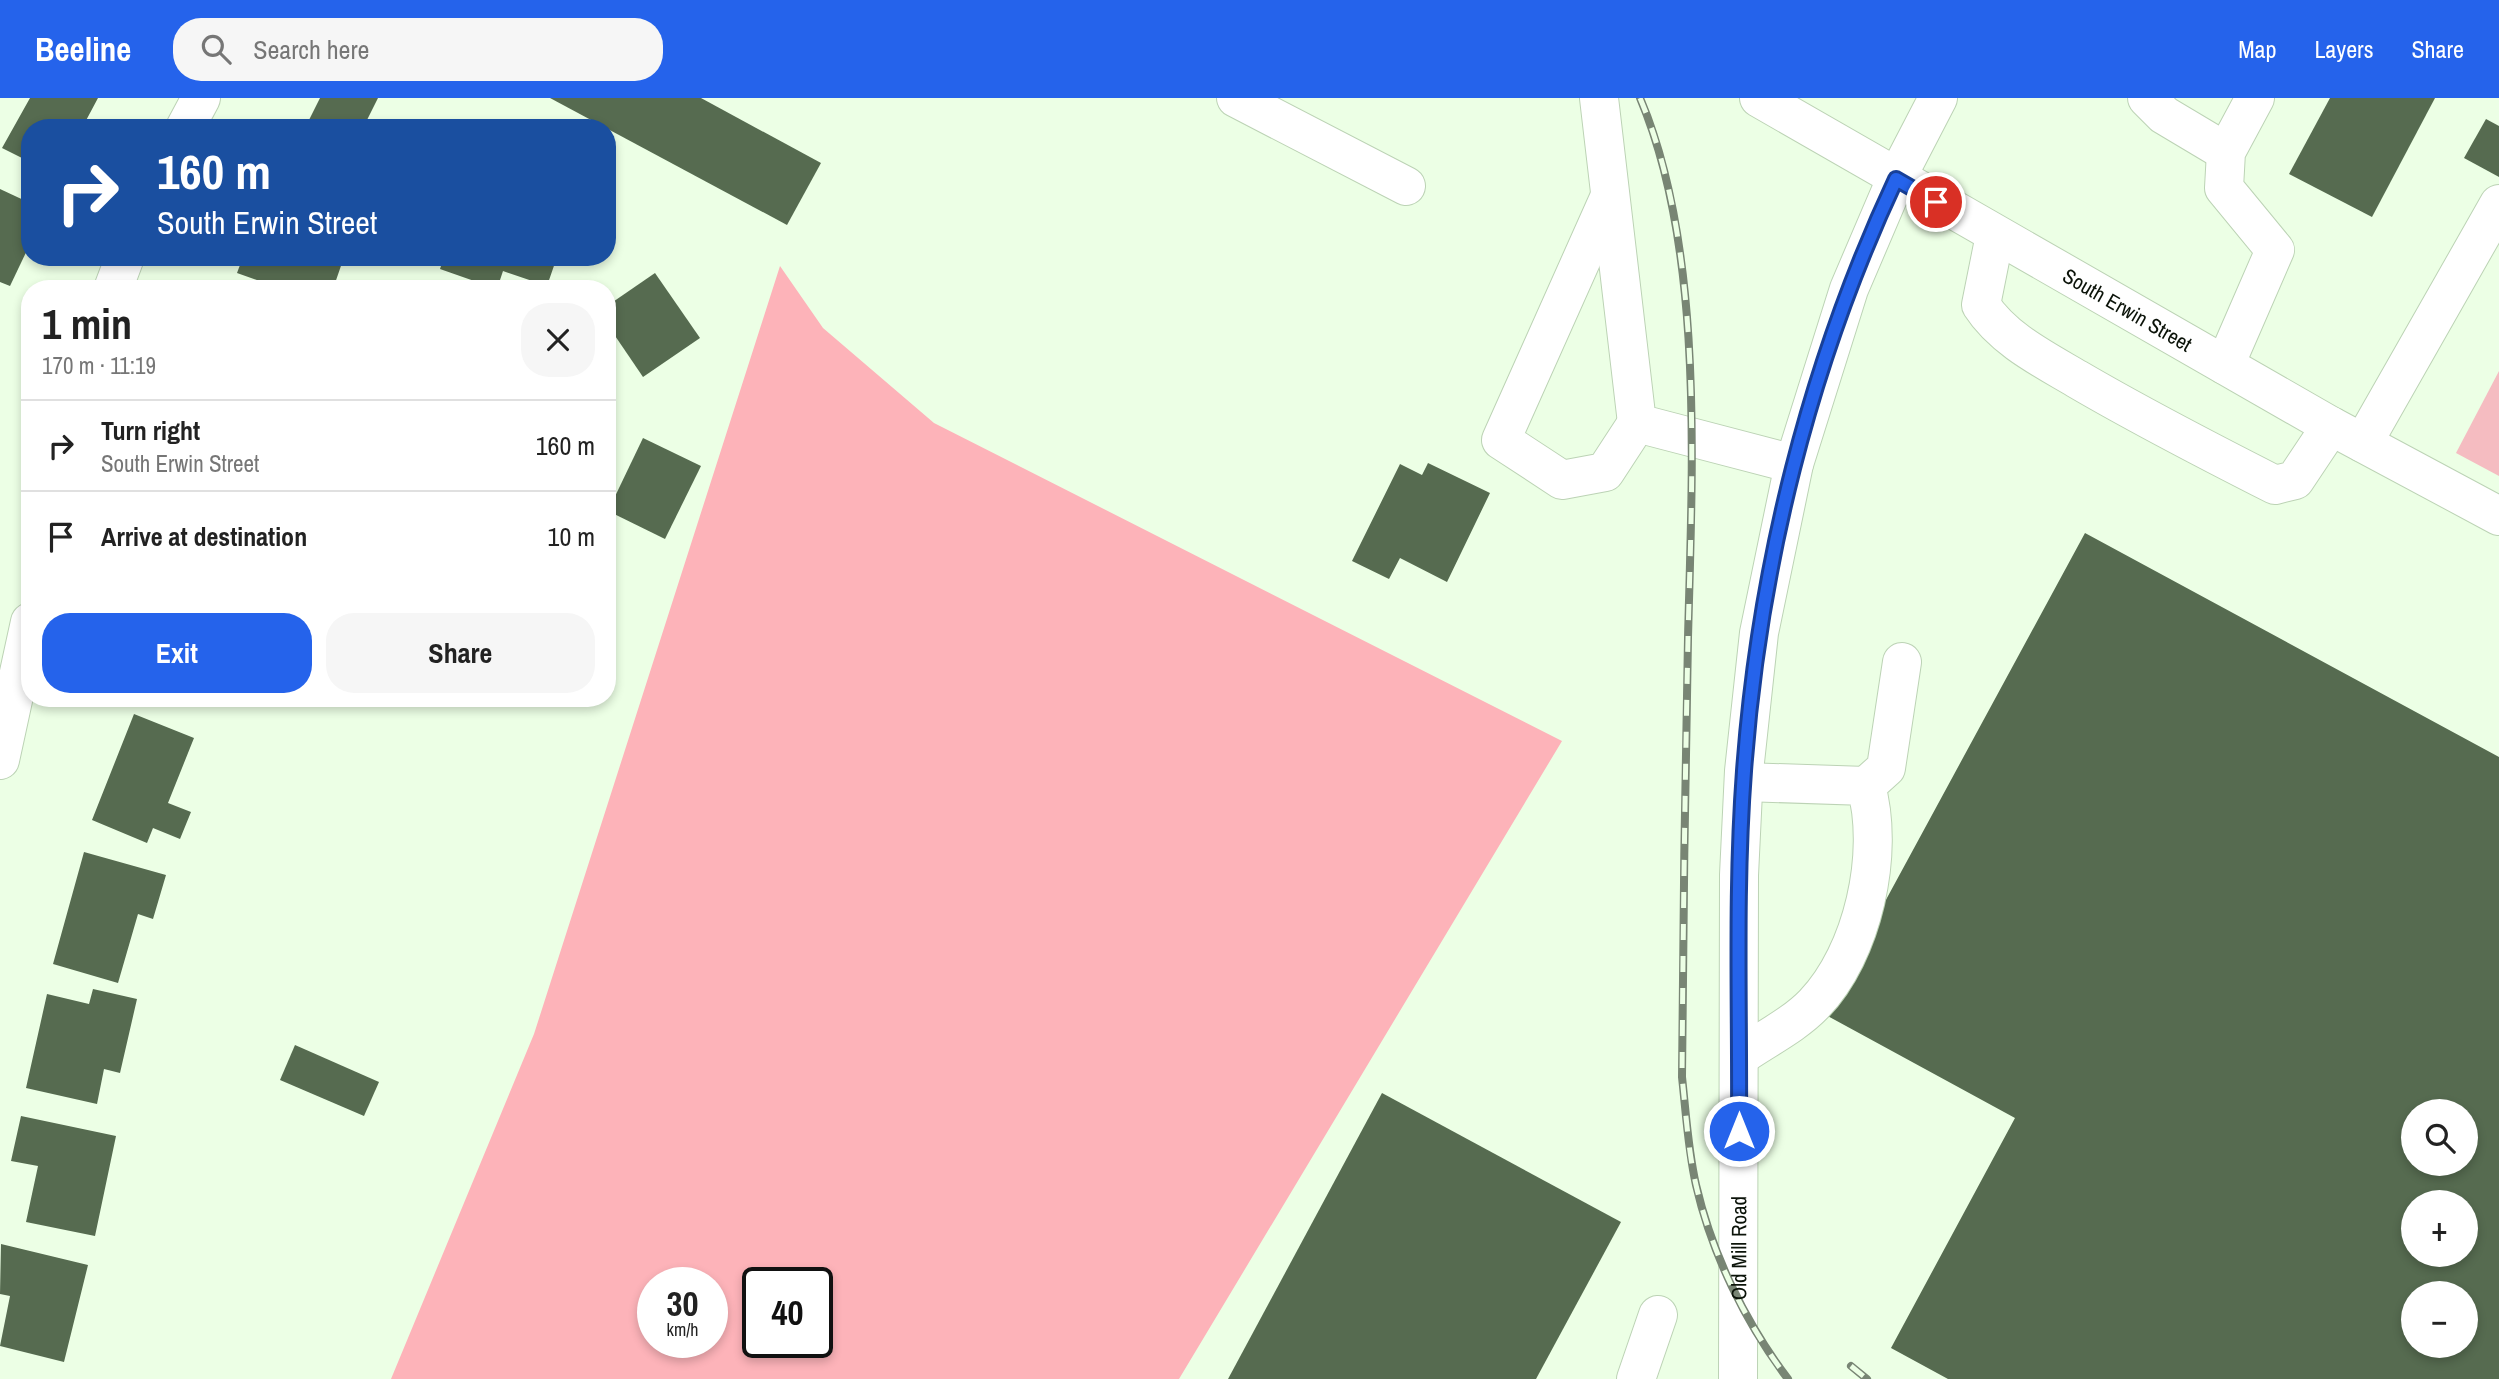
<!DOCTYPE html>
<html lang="en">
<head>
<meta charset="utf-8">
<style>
  body { margin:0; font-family:"Archivo Narrow",sans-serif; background:#f6f6f6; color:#222; height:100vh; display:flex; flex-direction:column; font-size:26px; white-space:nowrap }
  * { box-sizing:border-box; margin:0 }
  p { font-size:23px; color:#767676 }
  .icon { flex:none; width:38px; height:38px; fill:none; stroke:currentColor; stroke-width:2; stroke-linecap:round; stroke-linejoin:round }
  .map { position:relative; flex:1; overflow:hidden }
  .panel { position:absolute; left:21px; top:182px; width:595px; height:427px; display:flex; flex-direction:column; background:#fff; border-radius:28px; box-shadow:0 4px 10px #0003 }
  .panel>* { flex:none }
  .guide { position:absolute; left:21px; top:21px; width:595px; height:147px; border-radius:28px; box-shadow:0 4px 10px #0003; background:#1a4fa0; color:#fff; overflow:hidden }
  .controls { position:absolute; left:2401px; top:1001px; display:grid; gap:14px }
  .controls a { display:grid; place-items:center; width:77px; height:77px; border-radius:50%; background:#fff; box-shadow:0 4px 10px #0003; font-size:35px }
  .speed { position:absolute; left:637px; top:1169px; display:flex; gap:14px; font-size:35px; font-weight:700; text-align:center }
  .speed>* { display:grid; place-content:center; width:91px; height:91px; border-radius:50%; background:#fff; box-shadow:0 4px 10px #0003; line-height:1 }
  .speed small { font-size:18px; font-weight:400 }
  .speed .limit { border:4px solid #111; border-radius:10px; background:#fff; color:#111 }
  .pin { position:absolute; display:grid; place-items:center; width:60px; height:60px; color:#fff; margin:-30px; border:4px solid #fff; border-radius:50%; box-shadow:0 2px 7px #0007 }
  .me { position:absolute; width:77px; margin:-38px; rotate:0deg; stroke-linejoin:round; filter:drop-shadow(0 0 5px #0008) }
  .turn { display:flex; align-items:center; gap:24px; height:147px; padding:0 21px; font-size:32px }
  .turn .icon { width:91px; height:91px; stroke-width:2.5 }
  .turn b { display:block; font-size:49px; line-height:60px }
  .round { display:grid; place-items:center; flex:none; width:74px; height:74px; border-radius:28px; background:#f6f6f6 }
  .overview { display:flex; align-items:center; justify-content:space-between; height:119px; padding:0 21px }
  h1 { font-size:42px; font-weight:700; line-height:52px }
  .primary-button { display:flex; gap:14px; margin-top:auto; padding:14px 21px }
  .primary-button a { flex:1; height:80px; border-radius:28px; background:#2563eb; color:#fff; font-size:28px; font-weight:700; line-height:80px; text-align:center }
  .primary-button a+a { background:#f6f6f6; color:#222 }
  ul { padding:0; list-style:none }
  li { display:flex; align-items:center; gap:21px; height:91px; padding:0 21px; border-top:2px solid #e0e0e0 }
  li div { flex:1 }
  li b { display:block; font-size:26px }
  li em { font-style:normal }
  header { display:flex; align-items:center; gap:42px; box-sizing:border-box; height:98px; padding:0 35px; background:#2563eb; color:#fff }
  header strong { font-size:33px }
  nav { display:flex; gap:38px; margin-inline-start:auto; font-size:24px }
  .search { width:490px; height:63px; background:#f6f6f6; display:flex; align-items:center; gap:18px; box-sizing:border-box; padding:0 24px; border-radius:28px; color:#767676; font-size:26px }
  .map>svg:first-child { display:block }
  .green { fill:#f5bcc1 }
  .forest { fill:#fdb3b9; fill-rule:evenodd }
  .building { fill:#566b50; fill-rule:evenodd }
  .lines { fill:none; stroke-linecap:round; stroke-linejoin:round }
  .minor-casing { stroke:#bcd3b5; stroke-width:40 }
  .minor { stroke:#fff; stroke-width:38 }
  .rail-casing { stroke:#788574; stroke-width:8 }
  .rail { stroke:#ecffe5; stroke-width:5; stroke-dasharray:16; stroke-linecap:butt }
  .route-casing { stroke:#184099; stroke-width:18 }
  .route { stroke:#2563eb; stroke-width:12 }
  .labels { text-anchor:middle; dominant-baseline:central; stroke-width:6; stroke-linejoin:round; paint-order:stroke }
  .street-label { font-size:21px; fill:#0b1309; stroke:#ecffe5 }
</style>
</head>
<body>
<header>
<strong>Beeline</strong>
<div class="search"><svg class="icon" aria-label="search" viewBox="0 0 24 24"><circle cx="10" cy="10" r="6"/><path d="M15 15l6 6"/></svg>Search here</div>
<nav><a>Map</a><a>Layers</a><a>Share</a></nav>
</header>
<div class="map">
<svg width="2499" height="1281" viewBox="0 0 2499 1281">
  <rect width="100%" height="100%" fill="#ecffe5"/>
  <path class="green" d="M 2499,273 L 2499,378 L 2456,355 Z"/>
  <path class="forest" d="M 780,168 L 823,230 L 934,325 L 1562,643 L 1179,1281 L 391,1281 L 534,936 ZM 653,1185 L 712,1185 L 712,1244 L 653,1244 ZM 758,1185 L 817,1185 L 817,1244 L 758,1244 Z"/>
  <g class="building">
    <path d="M 30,0 L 98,0 L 82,30 L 30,30 L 30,64 L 2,50 Z"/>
    <path d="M 320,0 L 378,0 L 363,30 L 305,30 Z"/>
    <path d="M 550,0 L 701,0 L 821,65 L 787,127 Z"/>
    <path d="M 2330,0 L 2435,0 L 2372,119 L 2289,76 Z"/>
    <path d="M 2486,21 L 2499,28 L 2499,79 L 2464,60 Z"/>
    <path d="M 0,91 L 30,105 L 30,146 L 10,188 L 0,184 Z"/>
    <path d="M 243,159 L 344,159 L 333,191 L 282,191 L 237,175 Z"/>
    <path d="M 444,159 L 557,159 L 547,188 L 503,173 L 497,191 L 440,171 Z"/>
    <path d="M 655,175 L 700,240 L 643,279 L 607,226 L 607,208 Z"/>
    <path d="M 643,340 L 701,368 L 665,441 L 608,413 Z"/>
    <path d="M 1428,365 L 1490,395 L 1447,484 L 1400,460 L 1389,481 L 1352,463 L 1400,366 L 1422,377 Z"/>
    <path d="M 2085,435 L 2499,659 L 2499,1281 L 1948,1281 L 1891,1250 L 2015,1020 L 1824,916 ZM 2413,1013 L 2466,1013 L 2466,1066 L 2413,1066 ZM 2413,1104 L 2466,1104 L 2466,1157 L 2413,1157 ZM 2413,1195 L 2466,1195 L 2466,1248 L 2413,1248 Z"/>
    <path d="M 191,600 L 220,600 L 217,609 Z"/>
    <path d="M 134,616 L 194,640 L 168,705 L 191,714 L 180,741 L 153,730 L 147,745 L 92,722 Z"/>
    <path d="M 84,754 L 166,777 L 153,821 L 138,816 L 118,885 L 53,866 Z"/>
    <path d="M 93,891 L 137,901 L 120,975 L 104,971 L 97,1006 L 26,990 L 47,896 L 89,906 Z"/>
    <path d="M 295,947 L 379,984 L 364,1018 L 280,982 Z"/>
    <path d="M 1382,995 L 1621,1124 L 1536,1281 L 1228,1281 Z"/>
    <path d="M 21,1018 L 116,1038 L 95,1138 L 26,1124 L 38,1068 L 11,1063 Z"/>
    <path d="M 1,1146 L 88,1167 L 64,1264 L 0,1248 L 10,1198 L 0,1196 Z"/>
  </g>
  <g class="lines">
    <g class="minor-casing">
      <g id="minor">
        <path d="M 1236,0 L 1406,88"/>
        <path d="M 1599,0 L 1637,325 L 1794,366"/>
        <path id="s1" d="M 1759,0 L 2331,328 L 2499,418"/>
        <path d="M 2147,0 L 2164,17 L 2226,54"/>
        <path d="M 185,30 L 201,0"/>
        <path d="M 1610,98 L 1501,342 L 1562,382 L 1605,374 L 1637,325"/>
        <path d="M 1995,137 L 1981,207 C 2003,241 2043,261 2077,281 C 2142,319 2208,353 2275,387 L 2295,382 L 2331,328"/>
        <path d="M 113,191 L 125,159"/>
        <path d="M 2225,267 L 2275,152 L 2224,90 L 2226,54 L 2255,0"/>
        <path d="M 2363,345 L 2499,106"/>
        <path d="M 0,662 L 30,524"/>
        <path d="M 1866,688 L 1886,670 L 1902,564"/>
        <path d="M 1739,959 C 1763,942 1794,927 1814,906 C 1863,855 1885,755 1866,688 L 1744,684"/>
        <path d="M 1636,1281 L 1658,1217"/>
        <path id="s2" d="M 1738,1281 L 1739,777 L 1744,673 L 1759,535 L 1794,366 L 1849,191 L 1896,81 L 1938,0"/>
      </g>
    </g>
    <use href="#minor" class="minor"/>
    <g class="rail-casing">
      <g id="rail">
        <path d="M 1640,0 C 1705,153 1692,375 1688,540 C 1685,686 1683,833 1682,979 C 1686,1015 1688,1052 1696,1087 C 1712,1156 1745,1224 1788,1281"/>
        <path d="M 1851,1268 L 1867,1281"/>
      </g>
    </g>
    <use href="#rail" class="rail"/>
  </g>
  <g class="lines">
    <g class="route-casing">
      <path id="route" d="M 1739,1033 C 1740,913 1735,793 1744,673 C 1759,469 1809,267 1896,81 L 1936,104"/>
    </g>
    <use href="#route" class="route"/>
  </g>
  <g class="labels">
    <g class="street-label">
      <text stroke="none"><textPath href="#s1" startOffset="425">South Erwin Street</textPath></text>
      <text stroke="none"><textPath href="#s2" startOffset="131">Old Mill Road</textPath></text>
    </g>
  </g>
</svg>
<div class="controls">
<a><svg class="icon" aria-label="search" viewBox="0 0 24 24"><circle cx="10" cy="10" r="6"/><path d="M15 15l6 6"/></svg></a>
<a>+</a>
<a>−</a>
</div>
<div class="speed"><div>30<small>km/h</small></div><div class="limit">40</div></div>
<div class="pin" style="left:1936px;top:104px;background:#d93025"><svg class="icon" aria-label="arrive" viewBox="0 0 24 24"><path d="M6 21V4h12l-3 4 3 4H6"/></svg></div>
<svg class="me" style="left:1739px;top:1033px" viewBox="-20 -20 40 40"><circle r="17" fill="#2563eb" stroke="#fff" stroke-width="3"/><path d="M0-11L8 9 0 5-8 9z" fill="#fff"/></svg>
<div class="guide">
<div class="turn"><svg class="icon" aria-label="right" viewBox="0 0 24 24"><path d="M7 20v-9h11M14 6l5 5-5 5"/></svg><div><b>160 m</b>South Erwin Street</div></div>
</div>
<section class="panel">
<div class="overview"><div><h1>1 min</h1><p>170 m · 11:19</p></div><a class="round"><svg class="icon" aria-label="close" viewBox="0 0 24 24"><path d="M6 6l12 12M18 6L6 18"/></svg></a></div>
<ul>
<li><svg class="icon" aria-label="right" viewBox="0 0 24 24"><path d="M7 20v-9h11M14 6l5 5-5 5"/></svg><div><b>Turn right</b><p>South Erwin Street</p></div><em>160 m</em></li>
<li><svg class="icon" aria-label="arrive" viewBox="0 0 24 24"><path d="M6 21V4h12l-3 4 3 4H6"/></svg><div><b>Arrive at destination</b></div><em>10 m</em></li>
</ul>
<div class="primary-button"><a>Exit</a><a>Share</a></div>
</section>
</div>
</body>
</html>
